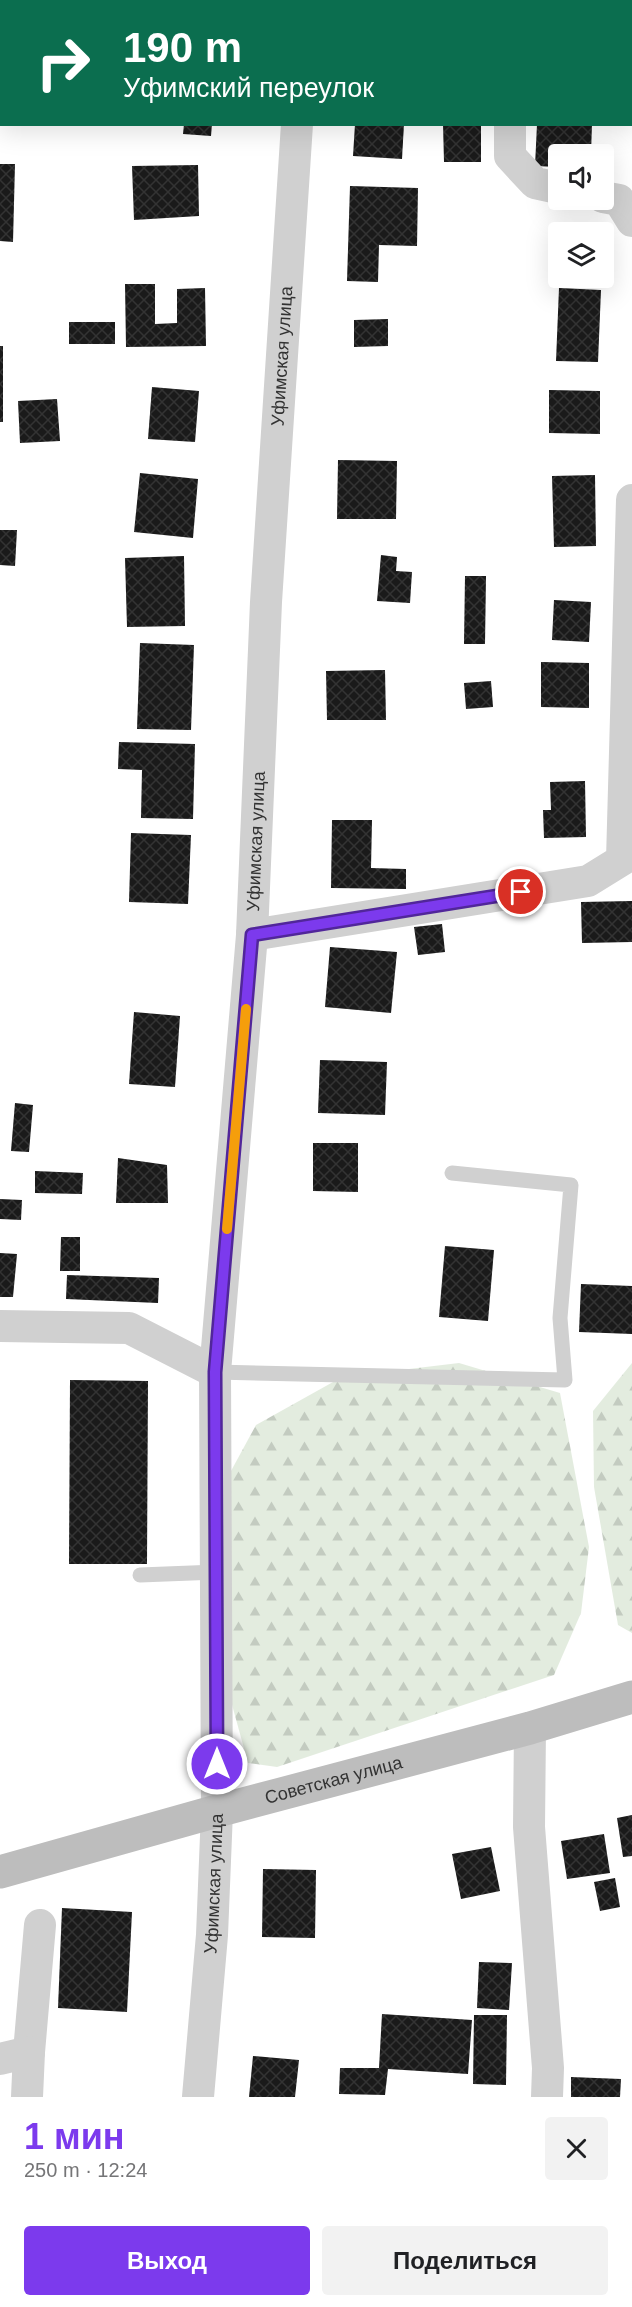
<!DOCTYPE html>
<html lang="ru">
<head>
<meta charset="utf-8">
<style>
  body { margin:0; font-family:Arial,sans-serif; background:#f2f2f2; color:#202124; height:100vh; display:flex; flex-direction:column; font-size:22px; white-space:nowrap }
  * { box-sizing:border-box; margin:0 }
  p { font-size:20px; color:#757577 }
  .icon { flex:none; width:33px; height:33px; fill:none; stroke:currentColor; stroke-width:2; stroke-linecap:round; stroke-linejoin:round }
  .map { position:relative; height:2097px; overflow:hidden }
  .panel { display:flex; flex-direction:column; background:#fff; flex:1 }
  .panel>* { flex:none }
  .guide { position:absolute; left:0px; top:0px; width:633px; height:126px; box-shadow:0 6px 24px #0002; background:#0b6e4f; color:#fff; overflow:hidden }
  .tools { position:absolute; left:548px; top:144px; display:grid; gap:12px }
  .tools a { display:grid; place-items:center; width:66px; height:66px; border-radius:6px; background:#fff; box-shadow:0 6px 24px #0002; font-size:30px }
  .pin { position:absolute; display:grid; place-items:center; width:51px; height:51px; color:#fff; margin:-26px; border:3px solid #fff; border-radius:50%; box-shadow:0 2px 6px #0007 }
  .me { position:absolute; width:66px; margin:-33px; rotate:0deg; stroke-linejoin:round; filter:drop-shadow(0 0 4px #0008) }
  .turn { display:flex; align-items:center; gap:21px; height:126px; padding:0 24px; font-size:27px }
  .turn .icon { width:78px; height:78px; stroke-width:2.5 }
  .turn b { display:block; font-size:42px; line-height:51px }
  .round { display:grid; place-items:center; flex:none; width:63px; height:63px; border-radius:6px; background:#f2f2f2 }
  .headline { display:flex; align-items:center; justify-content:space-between; height:102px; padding:0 24px }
  h1 { font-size:36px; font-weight:700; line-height:45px; color:#7c3aed }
  .action { display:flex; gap:12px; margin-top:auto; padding:12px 24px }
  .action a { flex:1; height:69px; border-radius:6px; background:#7c3aed; color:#fff; font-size:24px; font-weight:700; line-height:69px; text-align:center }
  .action a+a { background:#f2f2f2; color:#202124 }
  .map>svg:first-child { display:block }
  .forest { fill:url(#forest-firs) }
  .building { fill:url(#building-cross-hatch) }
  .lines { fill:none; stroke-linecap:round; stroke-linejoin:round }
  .lane { stroke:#d0d0d0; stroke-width:15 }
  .street { stroke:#d0d0d0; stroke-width:32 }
  .secondary { stroke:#bdbdbd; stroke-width:33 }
  .route-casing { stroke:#51269a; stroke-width:15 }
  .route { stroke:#7c3aed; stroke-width:10 }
  .slow { stroke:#f59e0b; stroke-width:10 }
  .labels { text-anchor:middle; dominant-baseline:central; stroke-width:6; stroke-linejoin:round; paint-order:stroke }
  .street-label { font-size:18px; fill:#333; stroke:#fff }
</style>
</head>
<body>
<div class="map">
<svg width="632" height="2097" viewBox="0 0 632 2097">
  <defs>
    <pattern id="forest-firs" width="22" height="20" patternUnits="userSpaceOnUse" patternTransform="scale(1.5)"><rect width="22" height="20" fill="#e3ecdf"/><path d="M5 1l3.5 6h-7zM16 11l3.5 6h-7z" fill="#c3cbc0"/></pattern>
    <pattern id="building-cross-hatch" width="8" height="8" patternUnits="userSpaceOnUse" patternTransform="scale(1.5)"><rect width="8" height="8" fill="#1a1a1a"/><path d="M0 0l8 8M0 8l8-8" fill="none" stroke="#333"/></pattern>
  </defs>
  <rect width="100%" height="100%" fill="#fff"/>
  <g class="forest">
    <path d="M 459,1363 L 560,1393 L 589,1547 L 581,1613 L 554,1675 L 277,1767 L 248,1763 L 231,1701 L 225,1482 L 256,1425 L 342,1377 Z"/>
    <path d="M 632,1363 L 632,1633 L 618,1625 L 594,1487 L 593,1411 Z"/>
  </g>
  <g class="building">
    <path d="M 184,124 L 212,124 L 211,136 L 183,134 Z"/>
    <path d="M 355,124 L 404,124 L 402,159 L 353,156 Z"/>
    <path d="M 443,124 L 481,124 L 481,162 L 444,162 Z"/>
    <path d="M 537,124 L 592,124 L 591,154 L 558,154 L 558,167 L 535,166 Z"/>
    <path d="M 0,164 L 15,164 L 13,242 L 0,241 Z"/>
    <path d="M 198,165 L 199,216 L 134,220 L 132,166 Z"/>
    <path d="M 350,186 L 418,188 L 417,246 L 379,245 L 378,282 L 347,281 Z"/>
    <path d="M 125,284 L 155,284 L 155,324 L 177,323 L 177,289 L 205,288 L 206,346 L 126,347 Z"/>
    <path d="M 559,288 L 601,290 L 598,362 L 556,361 Z"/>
    <path d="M 388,319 L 388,346 L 354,347 L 354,320 Z"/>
    <rect x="69" y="322" width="46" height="22"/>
    <rect x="0" y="346" width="3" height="76"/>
    <path d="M 152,387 L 199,391 L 195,442 L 148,439 Z"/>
    <path d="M 549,390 L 600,391 L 600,434 L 549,433 Z"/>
    <path d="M 57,399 L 60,441 L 20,443 L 18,401 Z"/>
    <path d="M 338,460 L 397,461 L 396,519 L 337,519 Z"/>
    <path d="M 140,473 L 198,479 L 193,538 L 134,532 Z"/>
    <path d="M 595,475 L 596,546 L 554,547 L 552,476 Z"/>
    <path d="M 0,530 L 17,530 L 15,566 L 0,565 Z"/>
    <path d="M 381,555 L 397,557 L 396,571 L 412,572 L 410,603 L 377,601 Z"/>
    <path d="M 184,556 L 185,626 L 127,627 L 125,558 Z"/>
    <path d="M 465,576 L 486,576 L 485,644 L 464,644 Z"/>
    <path d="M 554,600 L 591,602 L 589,642 L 552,640 Z"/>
    <path d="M 140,643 L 194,645 L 191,730 L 137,729 Z"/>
    <path d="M 541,662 L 589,663 L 589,708 L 541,707 Z"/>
    <path d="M 385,670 L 386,720 L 327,720 L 326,671 Z"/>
    <path d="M 491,681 L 493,707 L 466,709 L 464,683 Z"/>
    <path d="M 119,742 L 195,744 L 193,819 L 141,818 L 142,770 L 118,769 Z"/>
    <path d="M 585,781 L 586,837 L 544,838 L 543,810 L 551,810 L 550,782 Z"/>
    <path d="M 332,820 L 372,820 L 371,868 L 406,869 L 406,889 L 331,888 Z"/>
    <path d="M 131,833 L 191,835 L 188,904 L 129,902 Z"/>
    <path d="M 632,901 L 632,942 L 582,943 L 581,902 Z"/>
    <path d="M 442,924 L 445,952 L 418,955 L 414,927 Z"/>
    <path d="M 330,947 L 397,952 L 391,1013 L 325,1007 Z"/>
    <path d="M 134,1012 L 180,1016 L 175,1087 L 129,1084 Z"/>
    <path d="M 320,1060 L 387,1062 L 385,1115 L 318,1113 Z"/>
    <path d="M 15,1103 L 33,1105 L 29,1152 L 11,1151 Z"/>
    <path d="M 313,1143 L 358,1143 L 358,1192 L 313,1191 Z"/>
    <path d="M 118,1158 L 167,1165 L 168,1203 L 116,1203 Z"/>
    <path d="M 35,1171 L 83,1173 L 82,1194 L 35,1193 Z"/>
    <path d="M 0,1199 L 22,1200 L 21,1220 L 0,1219 Z"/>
    <path d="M 61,1237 L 80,1237 L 80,1271 L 60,1271 Z"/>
    <path d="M 445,1246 L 494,1250 L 488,1321 L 439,1317 Z"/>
    <path d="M 0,1253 L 17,1254 L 13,1297 L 0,1297 Z"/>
    <path d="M 67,1275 L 159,1278 L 158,1303 L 66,1299 Z"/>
    <path d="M 581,1284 L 632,1286 L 632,1334 L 579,1332 Z"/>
    <path d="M 70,1380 L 148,1381 L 147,1564 L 69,1564 Z"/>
    <path d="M 632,1815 L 632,1856 L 623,1857 L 617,1818 Z"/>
    <path d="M 604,1834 L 610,1873 L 567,1879 L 561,1841 Z"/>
    <path d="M 491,1847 L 500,1891 L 461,1899 L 452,1854 Z"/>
    <path d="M 263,1869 L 316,1870 L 315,1938 L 262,1937 Z"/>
    <path d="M 615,1878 L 620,1907 L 600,1911 L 594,1882 Z"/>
    <path d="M 62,1908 L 132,1912 L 127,2012 L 58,2008 Z"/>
    <path d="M 479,1962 L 512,1963 L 509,2010 L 477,2008 Z"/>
    <path d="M 382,2014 L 472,2020 L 468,2074 L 388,2069 L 385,2095 L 339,2094 L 340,2068 L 379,2068 Z"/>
    <path d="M 474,2015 L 507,2015 L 506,2085 L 473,2084 Z"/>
    <path d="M 253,2056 L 299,2060 L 295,2097 L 249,2097 Z"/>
    <path d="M 571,2077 L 621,2079 L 620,2097 L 571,2097 Z"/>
  </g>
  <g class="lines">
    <g class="lane">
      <path d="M 215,1372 L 565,1380 L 560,1318 L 571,1185 L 452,1173"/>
      <path d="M 140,1575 L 217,1572"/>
    </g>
    <g class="street">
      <path d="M 520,0 L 544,2"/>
      <path d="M 305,2 L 305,0"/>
      <path d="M 510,124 L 510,156 L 535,183 L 558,188"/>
      <path d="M 603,197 L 619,200 L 632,221"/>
      <path d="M 252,935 L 588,881 L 622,860 L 632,500"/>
      <path d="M 0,1326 L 129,1328 L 215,1372"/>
      <path d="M 530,1728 L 529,1827 L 548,2068 L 547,2097"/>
      <path d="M 29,2052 L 40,1925"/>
      <path d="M 0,2059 L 29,2052 L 27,2097"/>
      <path id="s1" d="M 198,2097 L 212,1935 L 217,1811 L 215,1372 L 252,935 L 266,602 L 297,124"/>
    </g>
    <path class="secondary" id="s2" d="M 0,1872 L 217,1811 L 530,1728 L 632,1697"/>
  </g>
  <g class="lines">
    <g class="route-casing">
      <path id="route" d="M 217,1764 L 215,1372 L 252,935 L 521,892"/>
    </g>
    <use href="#route" class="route"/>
    <path class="slow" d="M 227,1229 L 246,1009"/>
  </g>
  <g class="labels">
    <g class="street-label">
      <text stroke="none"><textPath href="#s1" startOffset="1744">Уфимская улица</textPath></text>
      <text stroke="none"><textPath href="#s1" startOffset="1258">Уфимская улица</textPath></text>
      <text stroke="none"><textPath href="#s2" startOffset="346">Советская улица</textPath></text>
      <text stroke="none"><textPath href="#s1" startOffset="214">Уфимская улица</textPath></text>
    </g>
  </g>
</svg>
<div class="tools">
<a><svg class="icon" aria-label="sound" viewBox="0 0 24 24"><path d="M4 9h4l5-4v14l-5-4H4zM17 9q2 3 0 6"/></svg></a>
<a><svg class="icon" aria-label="layers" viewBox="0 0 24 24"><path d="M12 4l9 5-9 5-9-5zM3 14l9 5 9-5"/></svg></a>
</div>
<div class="pin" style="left:521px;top:892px;background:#d93025"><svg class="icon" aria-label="arrive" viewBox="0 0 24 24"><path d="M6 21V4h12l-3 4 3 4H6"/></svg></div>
<svg class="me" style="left:217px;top:1764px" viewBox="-20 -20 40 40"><circle r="17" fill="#7c3aed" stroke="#fff" stroke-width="3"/><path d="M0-11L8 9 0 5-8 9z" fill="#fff"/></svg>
<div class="guide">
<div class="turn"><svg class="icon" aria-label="right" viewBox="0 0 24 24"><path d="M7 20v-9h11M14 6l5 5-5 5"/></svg><div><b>190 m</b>Уфимский переулок</div></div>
</div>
</div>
<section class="panel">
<div class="headline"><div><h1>1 мин</h1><p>250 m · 12:24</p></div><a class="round"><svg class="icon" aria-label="close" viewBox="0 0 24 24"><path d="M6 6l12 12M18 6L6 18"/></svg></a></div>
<div class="action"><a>Выход</a><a>Поделиться</a></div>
</section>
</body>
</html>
